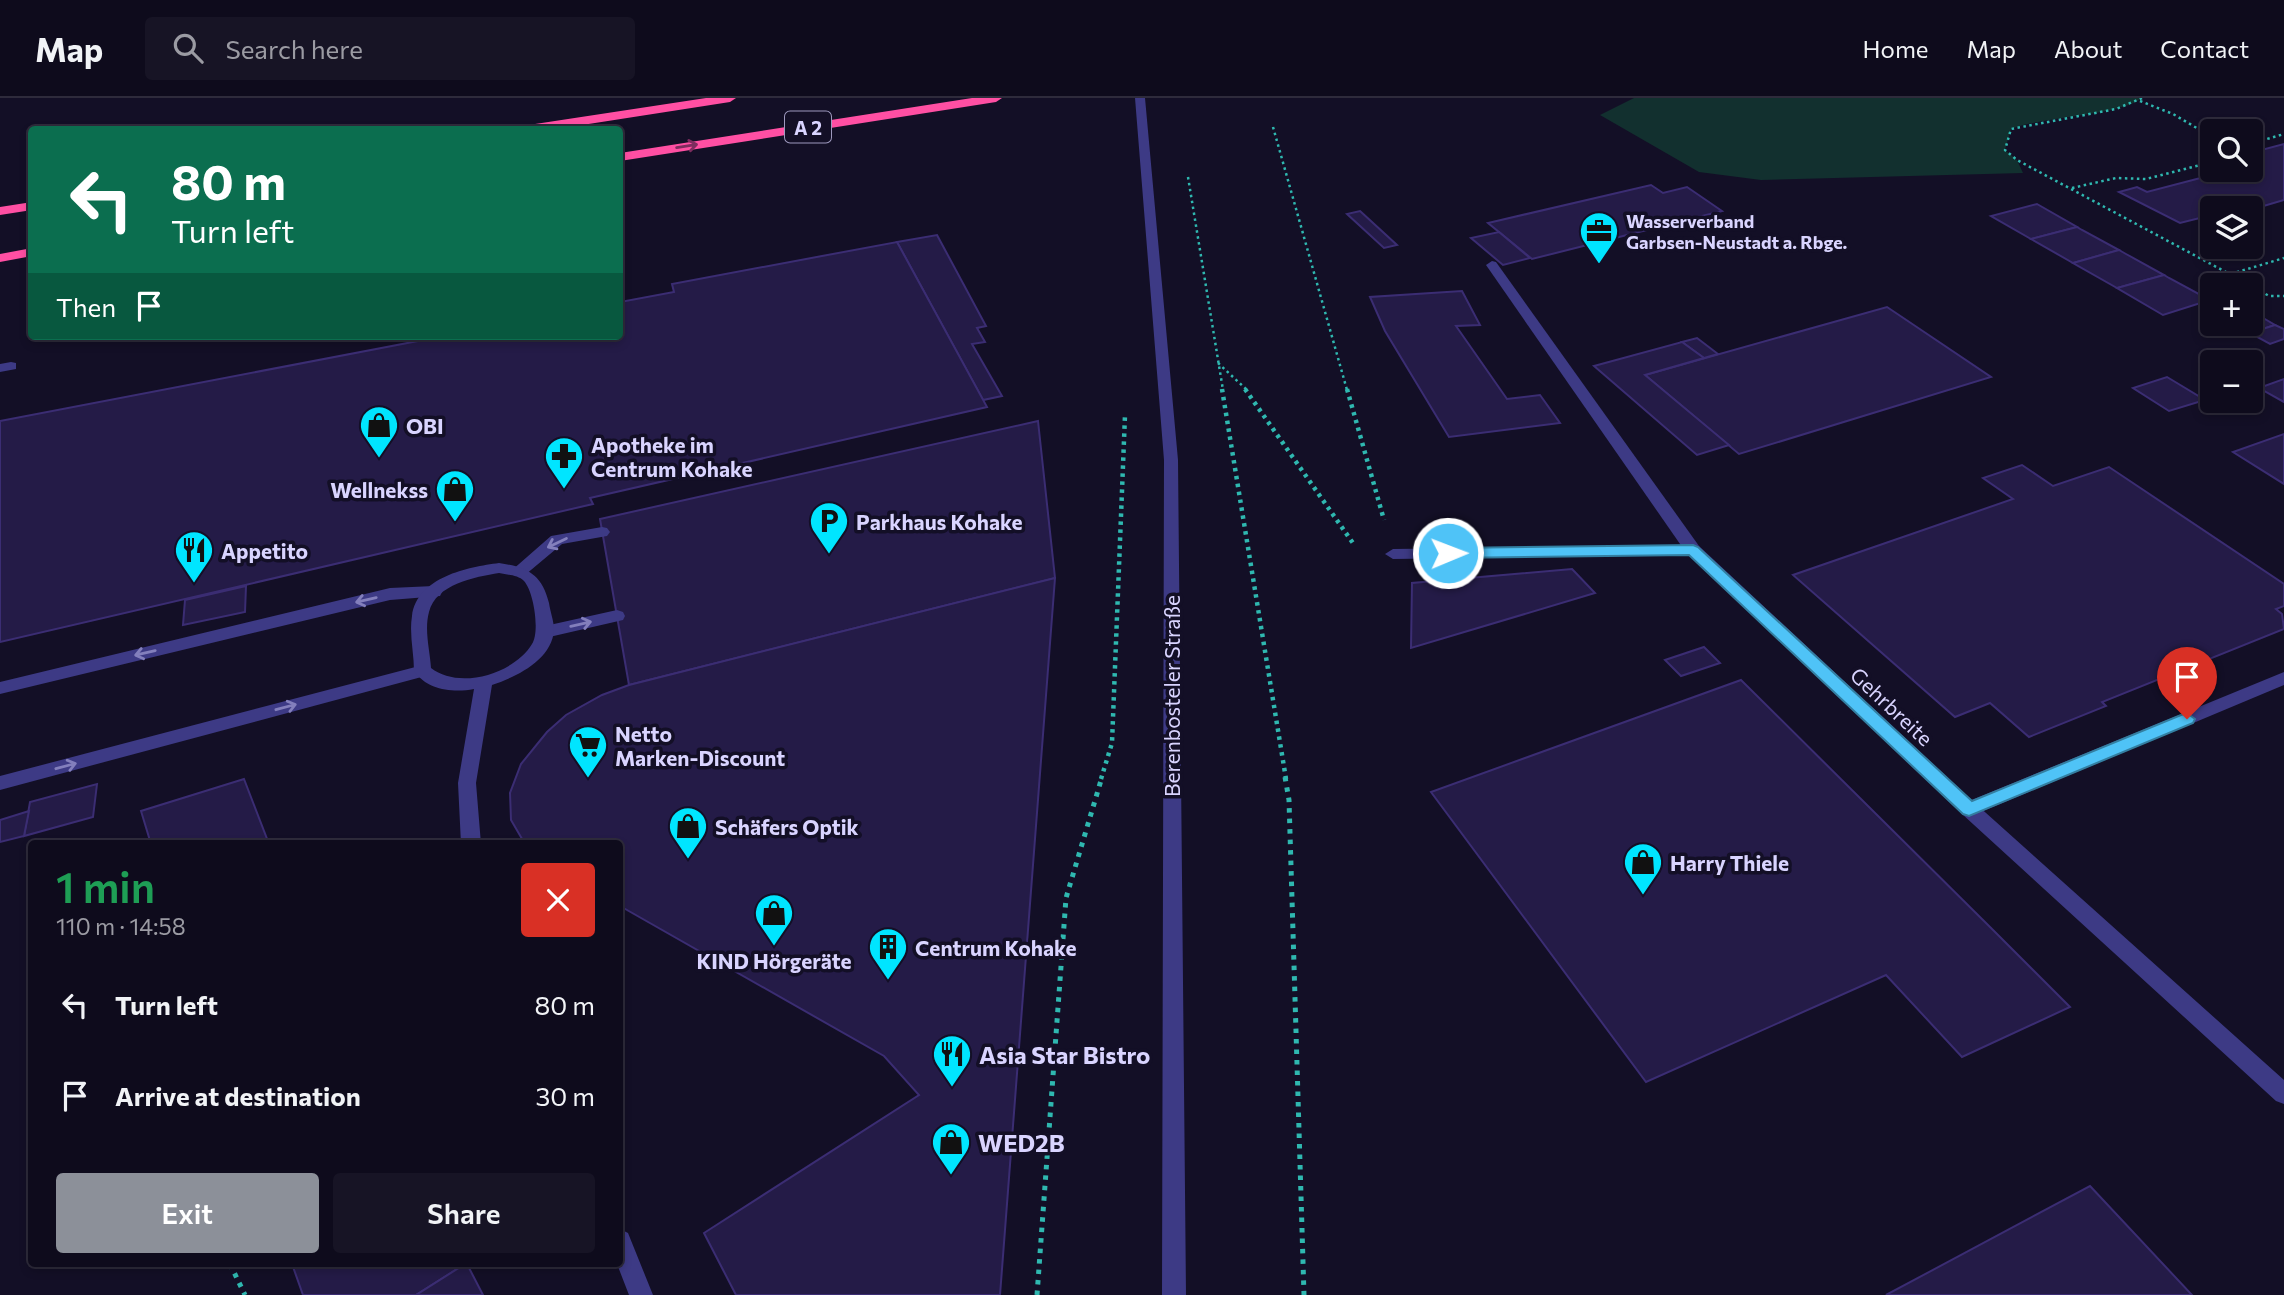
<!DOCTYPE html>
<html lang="en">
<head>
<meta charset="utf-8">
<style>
  body { margin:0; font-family:Commissioner,sans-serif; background:#171425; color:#f1f3f6; height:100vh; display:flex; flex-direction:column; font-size:26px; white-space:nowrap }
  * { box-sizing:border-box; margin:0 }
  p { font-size:23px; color:#9b9ba3 }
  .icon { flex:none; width:38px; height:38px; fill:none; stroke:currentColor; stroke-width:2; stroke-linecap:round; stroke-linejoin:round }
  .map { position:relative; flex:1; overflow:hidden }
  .drawer { position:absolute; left:28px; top:742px; width:595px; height:427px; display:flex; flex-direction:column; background:#0e0b1c; border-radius:7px; box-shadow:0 4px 10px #0003,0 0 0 2px #2e2b3b }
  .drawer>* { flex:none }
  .guide { position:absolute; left:28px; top:28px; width:595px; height:214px; border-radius:7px; box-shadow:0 4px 10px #0003,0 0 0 2px #2e2b3b; background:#0b6e4f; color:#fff; overflow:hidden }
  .buttons { position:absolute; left:2200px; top:21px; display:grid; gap:14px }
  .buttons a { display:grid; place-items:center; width:63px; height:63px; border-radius:7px; background:#0e0b1c; box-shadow:0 4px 10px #0003,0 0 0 2px #2e2b3b; font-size:35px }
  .pin { position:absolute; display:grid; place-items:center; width:60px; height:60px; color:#fff; margin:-72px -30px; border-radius:50% 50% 50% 0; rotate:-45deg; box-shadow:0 0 7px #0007 }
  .pin .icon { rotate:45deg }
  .me { position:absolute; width:77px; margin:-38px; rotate:89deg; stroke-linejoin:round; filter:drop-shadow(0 0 5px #0008) }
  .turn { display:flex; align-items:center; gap:24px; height:147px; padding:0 28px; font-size:32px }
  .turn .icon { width:91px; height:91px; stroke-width:2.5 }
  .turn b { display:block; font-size:49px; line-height:60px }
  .then { display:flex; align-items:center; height:66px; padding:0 28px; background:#0003; gap:14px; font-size:26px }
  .round { display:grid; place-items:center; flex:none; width:74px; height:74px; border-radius:7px; background:#171425 }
  .overview { display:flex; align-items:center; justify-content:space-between; height:119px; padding:0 28px }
  h1 { font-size:42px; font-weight:600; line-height:52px; color:#1e9e55 }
  .cta { display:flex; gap:14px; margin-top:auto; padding:14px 28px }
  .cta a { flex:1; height:80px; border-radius:7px; background:#8c9099; color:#fff; font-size:28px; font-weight:600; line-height:80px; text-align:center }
  .cta a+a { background:#171425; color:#f1f3f6 }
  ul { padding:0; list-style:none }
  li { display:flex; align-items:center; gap:21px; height:91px; padding:0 28px }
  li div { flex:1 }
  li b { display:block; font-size:26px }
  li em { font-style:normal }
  header { display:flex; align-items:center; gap:42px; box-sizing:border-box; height:98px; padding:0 35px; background:#0e0b1c; border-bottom:2px solid #2e2b3b }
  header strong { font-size:33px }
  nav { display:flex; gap:38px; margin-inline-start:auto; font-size:24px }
  .search { width:490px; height:63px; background:#171425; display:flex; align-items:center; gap:18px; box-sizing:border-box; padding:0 24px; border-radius:7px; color:#9b9ba3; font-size:26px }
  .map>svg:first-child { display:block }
  .green { fill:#12302f }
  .building { fill:#241b47; stroke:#3b2d73; stroke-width:2 }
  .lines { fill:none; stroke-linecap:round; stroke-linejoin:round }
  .path-far2 { stroke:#2fb8b0; stroke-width:2.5; stroke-dasharray:2.5 3.5; stroke-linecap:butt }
  .path-far1 { stroke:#2fb8b0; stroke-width:4.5; stroke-dasharray:3.5 4.5; stroke-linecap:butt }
  .path { stroke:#2fb8b0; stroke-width:5; stroke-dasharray:4.5 6; stroke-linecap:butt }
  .service { fill:#3d3a85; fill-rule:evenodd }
  .minor { fill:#3d3a85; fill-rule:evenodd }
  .tertiary { fill:#3d3a85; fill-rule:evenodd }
  .motorway { fill:#ff4fa3; fill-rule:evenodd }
  .oneway { stroke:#7d2c5e }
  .oneway2 { stroke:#837fbc }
  .route { fill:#4fc3f7; stroke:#337fa1; stroke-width:2 }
  .labels { text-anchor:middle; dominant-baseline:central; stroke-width:7; stroke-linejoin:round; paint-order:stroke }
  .far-poi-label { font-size:18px; font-weight:bold; fill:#d9d4ff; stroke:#130f26; text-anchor:start }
  .shield { fill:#130f26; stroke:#9e99be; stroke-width:2 }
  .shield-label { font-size:19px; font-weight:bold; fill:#d9d4ff }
  .poi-label { font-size:21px; font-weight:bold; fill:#d9d4ff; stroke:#130f26; text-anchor:start }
  .street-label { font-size:21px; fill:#d9d4ff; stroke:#130f26 }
  .near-poi-label { font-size:24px; font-weight:bold; fill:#d9d4ff; stroke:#130f26; text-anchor:start }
</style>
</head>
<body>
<header>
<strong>Map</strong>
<div class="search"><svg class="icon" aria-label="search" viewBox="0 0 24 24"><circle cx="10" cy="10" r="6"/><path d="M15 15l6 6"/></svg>Search here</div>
<nav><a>Home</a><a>Map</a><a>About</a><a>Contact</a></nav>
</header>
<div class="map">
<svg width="2284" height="1197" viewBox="0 0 2284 1197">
  <rect width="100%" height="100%" fill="#130f26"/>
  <path class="green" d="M 1634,0 L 2142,0 C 2119,18 2044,18 2011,31 L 2005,52 L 2017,62 L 2023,75 L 1761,82 L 1699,74 L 1600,17 Z"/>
  <g class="building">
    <path d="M 2284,46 L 2284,102 L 2250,112 L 2212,110 L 2212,117 L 2180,125 L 2119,94 L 2137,89 L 2147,94 L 2231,72 L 2250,72 L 2253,66 L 2250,65 L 2250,55 Z"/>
    <path d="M 1651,87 L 1663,95 L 1687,89 L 1722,113 L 1532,161 L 1488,125 Z"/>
    <path d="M 2037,106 L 2077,129 L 2031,141 L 1991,118 Z"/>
    <path d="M 1360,113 L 1397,147 L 1384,150 L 1347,116 Z"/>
    <path d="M 2077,129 L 2082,132 L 2119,152 L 2073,165 L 2031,141 Z"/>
    <path d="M 1499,134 L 1530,160 L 1503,167 L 1471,140 Z"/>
    <path d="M 937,137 L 986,228 L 977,230 L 985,244 L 972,246 L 1002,298 L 983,302 L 897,144 Z"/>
    <path d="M 897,144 L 987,309 L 590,400 L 593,406 L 0,544 L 0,323 L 444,238 L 620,238 L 620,204 L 674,194 L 672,186 Z"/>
    <path d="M 2119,152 L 2126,156 L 2164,177 L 2117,190 L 2073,165 Z"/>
    <path d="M 2164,177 L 2169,180 L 2210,202 L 2163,217 L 2117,190 Z"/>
    <path d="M 1462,193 L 1480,227 L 1456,228 L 1507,301 L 1540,297 L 1560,325 L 1449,339 L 1385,233 L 1370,199 Z"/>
    <path d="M 1887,209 L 1991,279 L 1739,356 L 1645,277 Z"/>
    <path d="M 2258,217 L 2275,227 L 2250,235 L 2234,226 L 2250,226 L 2250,219 Z"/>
    <path d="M 2275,227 L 2284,231 L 2284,241 L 2270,246 L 2250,235 Z"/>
    <path d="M 1697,240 L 1718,256 L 1704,260 L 1682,244 Z"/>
    <path d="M 1682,244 L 1704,260 L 1645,277 L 1729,347 L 1697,357 L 1594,268 Z"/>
    <path d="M 2167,279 L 2205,302 L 2169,313 L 2133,290 Z"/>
    <path d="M 2284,281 L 2284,304 L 2259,290 Z"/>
    <path d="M 1038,323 L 1055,480 L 629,587 L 600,421 Z"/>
    <path d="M 2284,336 L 2284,386 L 2233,354 Z"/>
    <path d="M 2022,367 L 2053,388 L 2109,369 L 2284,486 L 2284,508 L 2276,511 L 2282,516 L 2284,531 L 2102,604 L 2106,608 L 2029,639 L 1990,605 L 1955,619 L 1793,477 L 2013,401 L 1983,380 Z"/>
    <path d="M 1572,471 L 1595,495 L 1411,550 L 1412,485 Z"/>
    <path d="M 1055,480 L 1000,1197 L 736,1197 L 704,1135 L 919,997 L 884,958 L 620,808 L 620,746 L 525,746 L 511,722 L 510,695 L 521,666 L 547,634 L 566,617 L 602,597 L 629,587 Z"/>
    <path d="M 246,488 L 245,514 L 183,527 L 185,502 Z"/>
    <path d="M 1704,549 L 1720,565 L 1681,578 L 1665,562 Z"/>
    <path d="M 1741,582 L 1992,831 L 2070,909 L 1962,959 L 1886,877 L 1646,984 L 1431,694 Z"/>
    <path d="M 244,681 L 269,746 L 151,746 L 141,713 Z"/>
    <path d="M 97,686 L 93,719 L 24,738 L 30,704 Z"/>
    <path d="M 29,713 L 24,738 L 0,744 L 0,722 Z"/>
    <path d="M 2090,1088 L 2192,1197 L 1886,1197 Z"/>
    <path d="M 292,1166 L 465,1166 L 416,1197 L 303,1197 Z"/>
    <path d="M 467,1166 L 483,1197 L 416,1197 L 465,1166 Z"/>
  </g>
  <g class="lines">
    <g class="path-far2">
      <path d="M 2142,0 L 2116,11 L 2011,31 L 2005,52 L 2017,62 L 2250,187"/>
      <path d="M 2140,3 L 2173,16 L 2212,39"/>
      <path d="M 1273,29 L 1347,292"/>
      <path d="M 2250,46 L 2284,36"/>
      <path d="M 1188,79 L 1223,292"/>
      <path d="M 2072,90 L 2116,80 L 2146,81 L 2212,64"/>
      <path d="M 2231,176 L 2284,160"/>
      <path d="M 2250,187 L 2269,198 L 2284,198"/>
      <path d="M 1218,265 L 1247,292"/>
    </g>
    <g class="path-far1">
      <path d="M 1222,291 L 1286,681"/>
      <path d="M 1245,291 L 1355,448"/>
      <path d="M 1347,291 L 1384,422"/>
      <path d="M 1101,681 L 1112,645 L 1125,317"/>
    </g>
    <g class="path">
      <path d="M 1285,679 L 1289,702 L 1304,1197"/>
      <path d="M 230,1166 L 245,1197"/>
      <path d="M 1037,1197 L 1066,800 L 1102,679"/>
    </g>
    <g class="service">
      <path d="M 1492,163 L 1496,164 L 1699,448 L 1701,452 L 1699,456 L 1687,456 L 1486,167 Z"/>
      <path d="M 11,264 L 16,265 L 16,271 L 0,274 L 0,266 Z"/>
      <path d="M 602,429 L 607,430 L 610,434 L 607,438 L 562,446 L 525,477 L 519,478 L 511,473 L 551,438 Z"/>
      <path d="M 434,488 L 442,494 L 440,498 L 390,502 L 0,596 L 0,584 L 390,490 Z"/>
      <path d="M 617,512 L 623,514 L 625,518 L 623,522 L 545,540 L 537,534 L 545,528 Z"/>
      <path d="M 423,567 L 432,573 L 429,577 L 0,692 L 0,678 Z"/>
      <path d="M 2284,574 L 2284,587 L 1976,716 L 1969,718 L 1962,716 L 1960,711 L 1962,706 Z"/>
    </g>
    <g class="minor">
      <path d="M 1693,447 L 1699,448 L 1976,706 L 2284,982 L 2284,1006 L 2276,1003 L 1962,716 L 1689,457 L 1393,461 L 1385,456 L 1393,451 Z"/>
      <path d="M 499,465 C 527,469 542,476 549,505 C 550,513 554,523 554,532 C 552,562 516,579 492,587 L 476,685 L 481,746 L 461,746 L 458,685 L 474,591 C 453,595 427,592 414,573 C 414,555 409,536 412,518 C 417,479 468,469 499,465 ZM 499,475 C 508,477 518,477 524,483 C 534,494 540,534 532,546 C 514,576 459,592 431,570 C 430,553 424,532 429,514 C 436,486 475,479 499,475 Z"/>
      <path d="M 620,1131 L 628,1135 L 653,1197 L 629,1197 L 617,1166 L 620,1166 Z"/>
    </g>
    <path class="tertiary" d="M 1135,0 L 1145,0 L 1178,362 L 1186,1197 L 1162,1197 L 1164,362 Z"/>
    <g class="motorway">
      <path d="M 706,0 L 736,0 L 730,4 L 550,32 L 516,32 L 522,28 Z"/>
      <path d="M 972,0 L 1002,0 L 996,4 L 620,63 L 620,55 Z"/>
      <path d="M 32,104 L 32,112 L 0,117 L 0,109 Z"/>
      <path d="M 32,150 L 32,158 L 0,164 L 0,156 Z"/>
    </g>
  </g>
  <defs><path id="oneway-shaft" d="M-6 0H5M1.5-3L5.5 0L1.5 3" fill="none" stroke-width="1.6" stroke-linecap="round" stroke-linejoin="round" transform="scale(1.75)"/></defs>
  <use class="oneway" href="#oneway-shaft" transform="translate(687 48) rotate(-9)"/>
  <g class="oneway2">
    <use href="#oneway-shaft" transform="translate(557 445) rotate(154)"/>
    <use href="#oneway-shaft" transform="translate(366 502) rotate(167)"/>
    <use href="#oneway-shaft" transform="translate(581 526) rotate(-13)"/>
    <use href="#oneway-shaft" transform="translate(145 555) rotate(167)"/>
    <use href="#oneway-shaft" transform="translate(286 609) rotate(-15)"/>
    <use href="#oneway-shaft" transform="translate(66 668) rotate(-15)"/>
  </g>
  <path class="route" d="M 1693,447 L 1698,449 L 1972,703 L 2181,617 L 2187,615 L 2195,621 L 2193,625 L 1969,718 L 1963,716 L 1689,457 L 1448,460 L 1441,455 L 1448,450 Z"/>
  <defs>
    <g id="office-pin" transform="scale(2.0125)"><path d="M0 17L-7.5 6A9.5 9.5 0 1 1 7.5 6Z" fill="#00e5ff" stroke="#130f26"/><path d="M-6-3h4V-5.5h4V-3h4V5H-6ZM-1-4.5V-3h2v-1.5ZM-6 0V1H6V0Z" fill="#111"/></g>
    <g id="shop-pin" transform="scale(2.0125)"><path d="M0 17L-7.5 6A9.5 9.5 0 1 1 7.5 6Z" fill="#00e5ff" stroke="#130f26"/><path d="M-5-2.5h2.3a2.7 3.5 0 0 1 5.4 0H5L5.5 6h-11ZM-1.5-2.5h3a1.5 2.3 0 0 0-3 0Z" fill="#111"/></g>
    <g id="pharmacy-pin" transform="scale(2.0125)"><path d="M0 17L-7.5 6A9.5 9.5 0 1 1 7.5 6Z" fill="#00e5ff" stroke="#130f26"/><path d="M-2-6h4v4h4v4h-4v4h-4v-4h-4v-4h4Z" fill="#111"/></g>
    <g id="parking-pin" transform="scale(2.0125)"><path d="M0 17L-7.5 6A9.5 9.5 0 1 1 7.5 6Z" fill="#00e5ff" stroke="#130f26"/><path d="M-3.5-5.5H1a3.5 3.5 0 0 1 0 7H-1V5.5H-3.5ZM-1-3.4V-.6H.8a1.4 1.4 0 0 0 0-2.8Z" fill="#111"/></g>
    <g id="restaurant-pin" transform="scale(2.0125)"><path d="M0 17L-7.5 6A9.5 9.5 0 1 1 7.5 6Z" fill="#00e5ff" stroke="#130f26"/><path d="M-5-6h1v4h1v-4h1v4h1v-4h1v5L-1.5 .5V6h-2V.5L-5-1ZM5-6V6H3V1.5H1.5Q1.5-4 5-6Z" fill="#111"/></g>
    <g id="supermarket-pin" transform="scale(2.0125)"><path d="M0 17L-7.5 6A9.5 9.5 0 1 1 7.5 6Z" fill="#00e5ff" stroke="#130f26"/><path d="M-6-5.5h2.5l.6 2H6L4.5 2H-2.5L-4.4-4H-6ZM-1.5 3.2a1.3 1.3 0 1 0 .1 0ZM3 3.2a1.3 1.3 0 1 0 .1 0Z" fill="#111"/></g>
    <g id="building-pin" transform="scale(2.0125)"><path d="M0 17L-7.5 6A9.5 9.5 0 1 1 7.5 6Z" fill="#00e5ff" stroke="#130f26"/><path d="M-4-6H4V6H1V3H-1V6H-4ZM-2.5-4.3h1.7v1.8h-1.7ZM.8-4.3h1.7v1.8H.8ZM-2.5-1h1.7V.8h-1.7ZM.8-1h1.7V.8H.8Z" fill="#111"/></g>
  </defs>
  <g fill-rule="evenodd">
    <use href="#office-pin" x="1599" y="133"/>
    <use href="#shop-pin" x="379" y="327"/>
    <use href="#pharmacy-pin" x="564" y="358"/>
    <use href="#shop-pin" x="455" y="391"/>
    <use href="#parking-pin" x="829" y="423"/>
    <use href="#restaurant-pin" x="194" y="452"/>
    <use href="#supermarket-pin" x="588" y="647"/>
    <use href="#shop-pin" x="688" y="728"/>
    <use href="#shop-pin" x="1643" y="764"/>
    <use href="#shop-pin" x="774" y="815"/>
    <use href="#building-pin" x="888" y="849"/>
    <use href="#restaurant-pin" x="952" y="956"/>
    <use href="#shop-pin" x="951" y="1044"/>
  </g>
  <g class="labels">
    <g class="far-poi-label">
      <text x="1626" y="123">Wasserverband<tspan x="1626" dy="21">Garbsen-Neustadt a. Rbge.</tspan></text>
    </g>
    <rect class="shield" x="785" y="13.5" width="46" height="31" rx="5"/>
    <g class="shield-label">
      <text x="808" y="29">A 2</text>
    </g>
    <g class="poi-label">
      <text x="406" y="327">OBI</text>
      <text x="591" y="346">Apotheke im<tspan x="591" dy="24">Centrum Kohake</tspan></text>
      <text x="428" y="391" text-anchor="end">Wellnekss</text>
      <text x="856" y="423">Parkhaus Kohake</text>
      <text x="221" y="452">Appetito</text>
      <text x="615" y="635">Netto<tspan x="615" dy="24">Marken-Discount</tspan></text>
      <text x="715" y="728">Schäfers Optik</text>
      <text x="1670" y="764">Harry Thiele</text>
      <text x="915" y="849">Centrum Kohake</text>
      <text x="774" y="862" text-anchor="middle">KIND Hörgeräte</text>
    </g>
    <g class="street-label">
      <text transform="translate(1171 598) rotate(-90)">Berenbosteler Straße</text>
      <text transform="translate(1892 608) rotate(43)">Gehrbreite</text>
    </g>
    <g class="near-poi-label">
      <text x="979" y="956">Asia Star Bistro</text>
      <text x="978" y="1044">WED2B</text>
    </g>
  </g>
</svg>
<div class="buttons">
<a><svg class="icon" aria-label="search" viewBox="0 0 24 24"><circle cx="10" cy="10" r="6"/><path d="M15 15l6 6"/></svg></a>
<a><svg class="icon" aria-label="layers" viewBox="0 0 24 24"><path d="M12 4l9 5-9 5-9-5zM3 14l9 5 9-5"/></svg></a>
<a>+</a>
<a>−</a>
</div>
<div class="pin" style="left:2187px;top:621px;background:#d93025"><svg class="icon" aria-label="arrive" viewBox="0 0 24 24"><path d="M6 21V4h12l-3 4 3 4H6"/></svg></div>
<svg class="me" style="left:1448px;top:455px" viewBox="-20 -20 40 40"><circle r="17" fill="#4fc3f7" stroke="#fff" stroke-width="3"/><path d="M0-11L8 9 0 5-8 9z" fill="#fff"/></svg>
<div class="guide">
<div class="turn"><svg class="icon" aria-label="left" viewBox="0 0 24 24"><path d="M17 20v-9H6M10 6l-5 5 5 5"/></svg><div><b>80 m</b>Turn left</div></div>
<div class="then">Then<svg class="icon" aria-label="arrive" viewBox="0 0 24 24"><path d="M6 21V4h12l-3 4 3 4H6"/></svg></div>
</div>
<section class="drawer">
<div class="overview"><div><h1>1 min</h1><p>110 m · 14:58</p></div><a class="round" style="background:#d93025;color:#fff"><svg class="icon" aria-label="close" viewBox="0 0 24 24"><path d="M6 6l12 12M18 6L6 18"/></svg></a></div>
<ul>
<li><svg class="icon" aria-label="left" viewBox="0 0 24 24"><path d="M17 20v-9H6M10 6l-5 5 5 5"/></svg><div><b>Turn left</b></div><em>80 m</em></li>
<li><svg class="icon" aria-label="arrive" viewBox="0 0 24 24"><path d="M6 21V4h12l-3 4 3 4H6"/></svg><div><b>Arrive at destination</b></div><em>30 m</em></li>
</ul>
<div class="cta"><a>Exit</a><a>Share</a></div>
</section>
</div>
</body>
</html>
